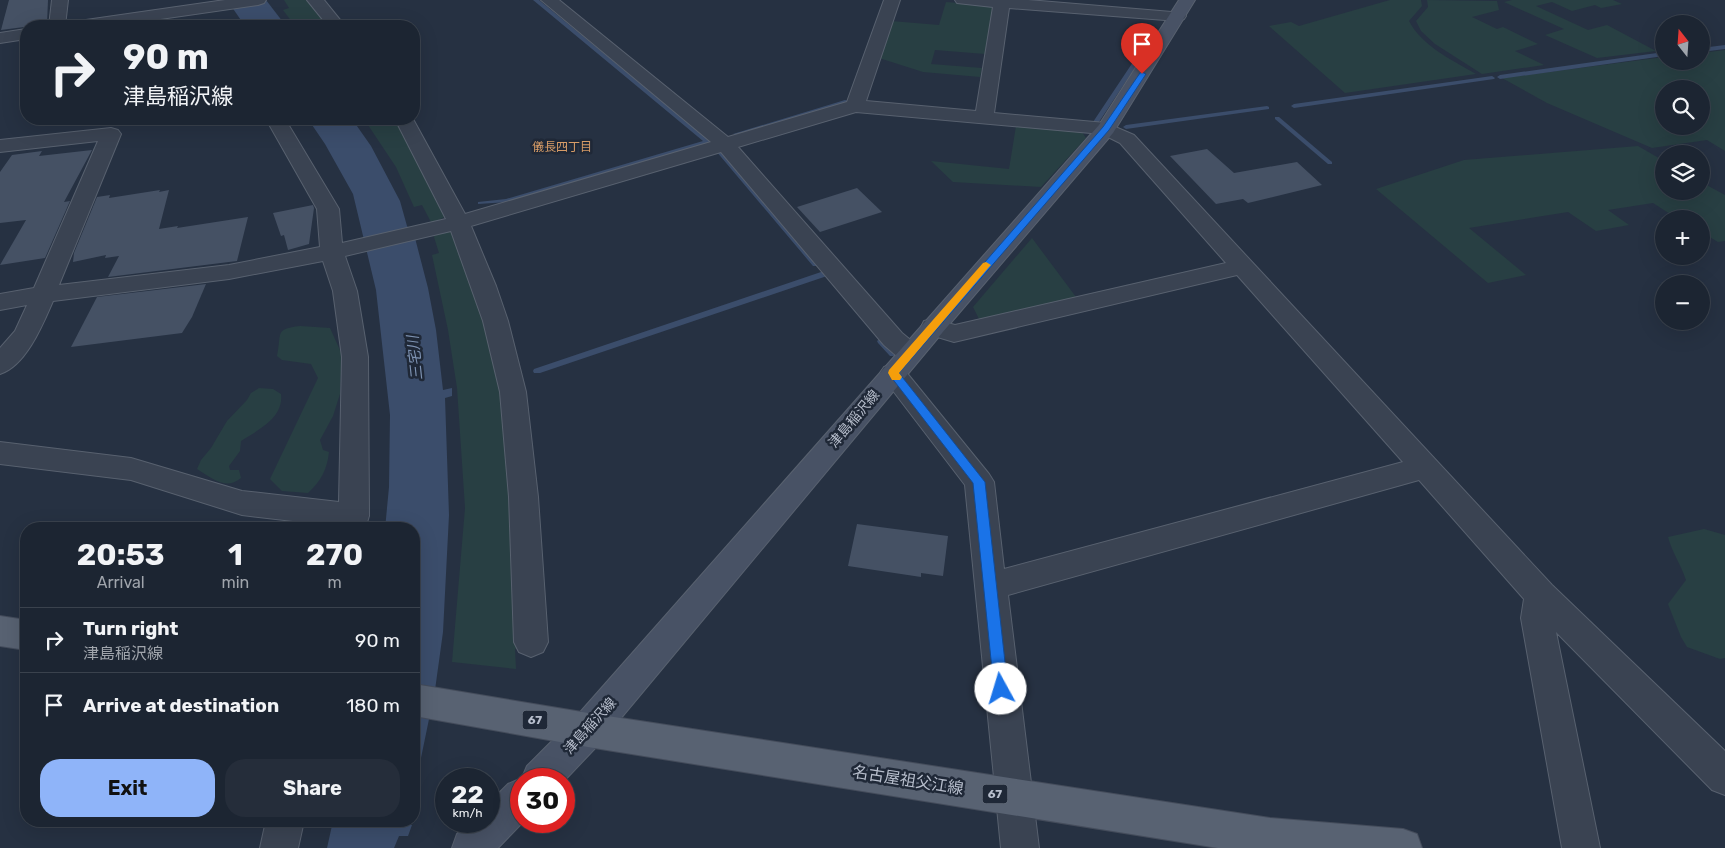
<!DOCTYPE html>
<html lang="en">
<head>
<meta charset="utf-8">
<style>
  body { margin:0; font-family:Rubik,"Noto Sans JP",sans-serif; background:#252d3a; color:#f1f3f6; height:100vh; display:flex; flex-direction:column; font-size:19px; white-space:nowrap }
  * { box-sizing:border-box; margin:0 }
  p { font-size:16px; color:#a0a5ac }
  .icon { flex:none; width:28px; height:28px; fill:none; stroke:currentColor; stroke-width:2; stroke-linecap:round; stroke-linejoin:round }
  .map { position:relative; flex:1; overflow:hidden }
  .sheet { position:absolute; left:20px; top:522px; width:400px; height:305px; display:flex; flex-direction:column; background:#1c2532; border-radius:20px; box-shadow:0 5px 20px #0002,0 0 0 1px #3a424d }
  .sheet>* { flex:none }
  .hud { position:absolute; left:20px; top:20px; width:400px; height:105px; border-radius:20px; box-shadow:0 5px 20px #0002,0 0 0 1px #3a424d; background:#1c2532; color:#f1f3f6; overflow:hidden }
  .needle { width:32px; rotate:343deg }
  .tools { position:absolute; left:1655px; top:15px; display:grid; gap:10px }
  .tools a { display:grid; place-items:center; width:55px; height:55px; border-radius:50%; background:#1c2532; box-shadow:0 5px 20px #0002,0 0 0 1px #3a424d; font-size:25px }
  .speed { position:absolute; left:435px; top:768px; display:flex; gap:10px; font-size:25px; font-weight:700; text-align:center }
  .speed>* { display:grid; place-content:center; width:65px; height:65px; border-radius:50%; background:#1c2532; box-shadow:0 5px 20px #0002,0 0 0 1px #3a424d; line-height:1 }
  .speed small { font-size:12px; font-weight:400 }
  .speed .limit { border:8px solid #d22; background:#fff; color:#111 }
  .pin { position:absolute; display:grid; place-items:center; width:42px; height:42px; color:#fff; margin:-51px -21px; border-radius:50% 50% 50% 0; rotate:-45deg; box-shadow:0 0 5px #0007 }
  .pin .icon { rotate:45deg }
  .me { position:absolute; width:55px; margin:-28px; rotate:354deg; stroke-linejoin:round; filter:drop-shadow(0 0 4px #0008) }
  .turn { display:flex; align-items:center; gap:18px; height:105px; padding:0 20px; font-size:22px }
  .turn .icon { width:65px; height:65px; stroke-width:2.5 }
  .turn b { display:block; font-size:35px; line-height:42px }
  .eta { display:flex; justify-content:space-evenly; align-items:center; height:85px; text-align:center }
  .eta b { font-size:30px; font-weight:700; line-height:35px }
  .primary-button { display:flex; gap:10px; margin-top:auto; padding:10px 20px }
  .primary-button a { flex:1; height:58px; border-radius:20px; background:#8fb4f9; color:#111; font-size:20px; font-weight:700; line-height:58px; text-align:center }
  .primary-button a+a { background:#252d3a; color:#f1f3f6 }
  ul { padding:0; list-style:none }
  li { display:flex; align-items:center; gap:15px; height:65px; padding:0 20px; border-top:1px solid #3a424d }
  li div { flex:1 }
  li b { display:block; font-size:19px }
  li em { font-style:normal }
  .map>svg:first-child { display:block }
  .green { fill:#283f43; fill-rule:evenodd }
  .water { fill:#3b4d6b }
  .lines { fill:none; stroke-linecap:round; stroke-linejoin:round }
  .stream { fill:#3b4d6b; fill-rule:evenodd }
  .building { fill:#455164 }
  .minor-casing { stroke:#58616f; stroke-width:2 }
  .secondary-casing { stroke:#58616f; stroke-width:2 }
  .primary-casing { stroke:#444c5b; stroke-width:2 }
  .minor { fill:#3a4352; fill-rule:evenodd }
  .secondary { fill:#485265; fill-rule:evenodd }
  .primary { fill:#586272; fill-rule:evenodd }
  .route { fill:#1a73e8; stroke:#114b97 }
  .slow { fill:#f59e0b }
  .labels { text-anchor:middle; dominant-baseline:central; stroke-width:5; stroke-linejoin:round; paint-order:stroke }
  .far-neighbourhood-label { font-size:12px; fill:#d79c67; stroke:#1f2837 }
  .shield { fill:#1f2837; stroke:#89919f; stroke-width:1 }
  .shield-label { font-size:12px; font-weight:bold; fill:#b7becc }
  .street-label { font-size:14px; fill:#b7becc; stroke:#1f2837 }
  .water-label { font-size:15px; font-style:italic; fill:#7e93b3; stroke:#1f2837 }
  .near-street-label { font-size:16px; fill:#b7becc; stroke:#1f2837 }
</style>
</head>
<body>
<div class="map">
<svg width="1725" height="848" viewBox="0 0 1725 848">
  <rect width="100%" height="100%" fill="#263142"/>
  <g class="green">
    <path d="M 284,0 L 309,0 L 329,26 L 295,26 L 283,10 L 289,8 Z"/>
    <path d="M 1390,0 L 1421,0 L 1422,6 L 1409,21 C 1422,46 1452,60 1476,74 L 1345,93 L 1269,26 L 1291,22 L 1299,26 Z"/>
    <path d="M 1427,0 L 1497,1 L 1499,10 L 1472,17 L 1497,29 L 1503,27 L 1538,44 L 1515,51 L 1544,65 L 1482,74 L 1435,44 L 1421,31 L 1416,21 L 1428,7 Z"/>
    <path d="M 1512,0 L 1613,0 L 1622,4 L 1601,8 L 1595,5 L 1572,11 L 1552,2 L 1536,6 L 1588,30 L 1607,25 L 1656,51 L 1597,58 L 1545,35 L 1564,29 L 1504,2 Z"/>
    <path d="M 946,2 L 985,5 L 993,8 L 985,54 L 935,50 L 931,64 L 982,68 L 980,77 L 923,72 L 879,58 L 891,21 L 939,25 Z"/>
    <path d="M 1725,50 L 1725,151 L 1707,140 L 1652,148 L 1547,103 L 1502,78 L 1664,57 L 1664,61 L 1701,61 L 1701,53 ZM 1664,89 L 1701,89 L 1701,126 L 1664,126 Z"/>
    <path d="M 364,119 L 397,119 L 422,160 L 446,216 L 432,224 L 422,205 L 414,207 L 396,167 Z"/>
    <path d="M 1016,126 L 1082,132 L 1086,138 L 1041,187 L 953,182 L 931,161 L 1009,169 Z"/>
    <path d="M 1638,146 L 1664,161 L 1664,191 L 1701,191 L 1701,182 L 1725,195 L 1725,241 L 1718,242 L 1701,232 L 1701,219 L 1678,219 L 1653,203 L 1608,210 L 1629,225 L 1596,231 L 1568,212 L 1469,228 L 1526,275 L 1488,283 L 1376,189 L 1464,160 Z"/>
    <path d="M 455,228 L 488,322 L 502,394 L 523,647 L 515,649 L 516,669 L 452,662 L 465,508 L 457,388 L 448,330 L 432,255 L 439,253 L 433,234 Z"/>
    <path d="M 1032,238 L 1076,297 L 979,319 L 973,307 Z"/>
    <path d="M 300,326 L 330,328 L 344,359 L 341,371 L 340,394 L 333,416 L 320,440 L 323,450 L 329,452 C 327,470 321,481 308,493 L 282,491 L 270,479 L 318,378 L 311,364 L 282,360 L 277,356 C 282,333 274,329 300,326 Z"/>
    <path d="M 259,388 L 273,389 L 281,394 C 284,418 258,430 241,441 L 240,451 L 229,466 L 230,470 L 239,470 L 241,478 C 225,491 212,478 197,469 L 201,460 L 211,448 L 227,421 L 247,400 L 251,393 Z"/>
    <path d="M 1704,529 L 1725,535 L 1725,658 L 1720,659 L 1687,647 L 1681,637 L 1668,604 L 1686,580 C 1681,565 1672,552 1668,537 Z"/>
  </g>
  <g class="water">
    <path d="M 227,0 L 266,0 L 286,26 L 245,26 Z"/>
    <path d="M 308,119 L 352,119 L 371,146 L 400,201 L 407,226 L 415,238 L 428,288 L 436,330 L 443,390 L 452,388 L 452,396 L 445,398 L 449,515 L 443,632 L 435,690 L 414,792 L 414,529 L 385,529 L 389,487 L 390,415 L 376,290 L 353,194 L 325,144 Z"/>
    <path d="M 333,821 L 404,821 L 403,825 L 412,825 L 408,836 L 399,836 L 394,848 L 327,848 Z"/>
  </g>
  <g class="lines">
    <g class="stream">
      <path d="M 533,0 L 539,0 L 709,140 L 713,140 L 713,142 L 508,202 L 478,204 L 478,202 L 506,199 L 703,141 Z"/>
      <path d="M 1725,45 L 1725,49 L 1701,52 L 1701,48 Z"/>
      <path d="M 1141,50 L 1146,51 L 1097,125 L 1083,124 L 1082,123 L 1085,121 L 1093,122 Z"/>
      <path d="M 1664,52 L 1664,56 L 1500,79 L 1497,77 L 1500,75 Z"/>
      <path d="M 1492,76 L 1495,78 L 1494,79 L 1294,108 L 1291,106 L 1294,104 Z"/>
      <path d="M 845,100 L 850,101 L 738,135 L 733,134 Z"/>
      <path d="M 1267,106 L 1269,107 L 1269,109 L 1126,129 L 1123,127 L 1126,125 Z"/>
      <path d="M 1275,117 L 1279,117 L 1332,162 L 1332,164 L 1328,164 L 1275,119 Z"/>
      <path d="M 718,148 L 720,149 L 819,262 L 819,266 L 813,266 L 716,151 L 715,150 Z"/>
      <path d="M 821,272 L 824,272 L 828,274 L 827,276 L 540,373 L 534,373 L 533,371 L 534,369 Z"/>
      <path d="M 881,338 L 884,339 L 896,352 L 897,354 L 896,356 L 890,356 L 878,343 L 877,341 Z"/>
    </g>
  </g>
  <g class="building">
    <path d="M 9,0 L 48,0 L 47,24 L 1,30 Z"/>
    <path d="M 1207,149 L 1234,173 L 1297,162 L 1322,185 L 1248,203 L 1243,199 L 1216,204 L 1170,156 Z"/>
    <path d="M 92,150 L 64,202 L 70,201 L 45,258 L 0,265 L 26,220 L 0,223 L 0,172 L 12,155 L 42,151 L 39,156 Z"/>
    <path d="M 857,188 L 882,212 L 820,232 L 797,207 Z"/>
    <path d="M 160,190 L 159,192 L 169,190 L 159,229 L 178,226 L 177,228 L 248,217 L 237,261 L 108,277 L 119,256 L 105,258 L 106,255 L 73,262 L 74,253 L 97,197 L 110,195 L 109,198 Z"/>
    <path d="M 313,205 L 314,208 L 309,244 L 288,250 L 284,235 L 281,236 L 273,213 Z"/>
    <path d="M 206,284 L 192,317 L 182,333 L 71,347 L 97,297 Z"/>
    <path d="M 857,524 L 948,536 L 943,576 L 921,573 L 921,577 L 848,566 Z"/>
  </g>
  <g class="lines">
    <g class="minor-casing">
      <g id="minor">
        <path d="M 52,0 L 68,0 L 65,26 L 49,26 Z"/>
        <path d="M 225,0 L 266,0 L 264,3 L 258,5 L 112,26 L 71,26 L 73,22 L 79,21 Z"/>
        <path d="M 307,0 L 324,0 L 345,26 L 328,26 Z"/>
        <path d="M 541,0 L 559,0 L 728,137 L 847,102 L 884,0 L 900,0 L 866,101 L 976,111 L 993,7 L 957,3 L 955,0 L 1028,0 L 1184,13 L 1186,16 L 1184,19 L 1178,21 L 1009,8 L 994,113 L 1106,123 L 1134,135 L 1552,585 L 1725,751 L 1725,795 L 1712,790 L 1556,632 L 1600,848 L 1562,848 L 1521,618 L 1524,599 L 1419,480 L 1008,595 L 1039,848 L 1001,848 L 965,485 L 884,379 L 880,373 L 884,367 L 893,364 L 902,367 L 989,474 L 994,482 L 1004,569 L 1403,462 L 1237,275 L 954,342 L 924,333 L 921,327 L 924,321 L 933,319 L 955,325 L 1226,263 L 1120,143 L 1102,134 L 856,112 L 738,147 L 902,333 L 919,347 L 923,353 L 919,359 C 902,364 896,355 884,345 L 721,152 L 471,226 L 496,286 L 508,321 L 526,392 L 538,497 L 548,642 L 543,652 L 531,657 L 519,652 L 514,642 L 509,497 L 500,392 L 483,321 L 451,231 L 345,256 L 357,291 L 368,357 L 369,516 L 365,529 L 335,529 L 336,526 L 242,515 L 131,480 L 0,464 L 0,442 L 131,458 L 242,491 L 339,502 L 342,357 L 333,291 L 323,261 L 229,279 L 53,301 C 43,324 26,366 0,374 L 0,348 L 15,331 L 27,305 L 0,310 L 0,294 L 34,288 L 98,141 L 0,152 L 0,140 L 111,128 L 118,130 L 121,134 L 59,285 L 229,265 L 320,247 L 317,209 L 266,119 L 285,119 L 339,209 L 342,243 L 446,219 L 395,119 L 413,119 L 465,214 L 711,142 Z"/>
        <path d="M 26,29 L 26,39 L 0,43 L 0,33 Z"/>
        <path d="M 266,821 L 304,821 L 298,848 L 260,848 Z"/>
      </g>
    </g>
    <g class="secondary-casing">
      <path id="secondary" d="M 1179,0 L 1195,0 L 1113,133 L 942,333 L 601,742 L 564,781 L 564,779 L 521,779 L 521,821 L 524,821 L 498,848 L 452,848 L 457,834 L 470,821 L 489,821 L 489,803 L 508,784 L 522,778 L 527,766 L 575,718 L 1099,125 Z"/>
    </g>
    <g class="primary-casing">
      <g id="primary">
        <path d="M 0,616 L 26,620 L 26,650 L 0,646 Z"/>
        <path d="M 414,684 L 588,713 L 1270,818 L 1403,829 L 1417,834 L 1422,848 L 1218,848 L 588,747 L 414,716 Z"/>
      </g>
    </g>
    <use href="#minor" class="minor"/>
    <use href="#secondary" class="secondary"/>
    <use href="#primary" class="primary"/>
  </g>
  <path class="route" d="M 1142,72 L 1146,74 L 1109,130 L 899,373 L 985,482 L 1008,689 L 1006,694 L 1001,696 L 996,694 L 994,689 L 973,483 L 888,373 L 1103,127 L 1140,73 Z"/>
  <path class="slow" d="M 986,262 L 991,265 L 989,267 L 899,373 L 902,377 L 900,380 L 892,380 L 888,373 L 889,370 L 983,263 Z"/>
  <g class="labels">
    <g class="far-neighbourhood-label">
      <text x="562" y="147">儀長四丁目</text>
    </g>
    <g class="shield">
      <rect x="522.5" y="710.5" width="25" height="19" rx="4"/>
      <rect x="982.5" y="784.5" width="25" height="19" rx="4"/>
    </g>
    <g class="shield-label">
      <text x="535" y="720">67</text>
      <text x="995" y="794">67</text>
    </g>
    <g class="street-label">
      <text transform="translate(854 419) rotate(-50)">津島稲沢線</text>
      <text transform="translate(590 726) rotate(-48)">津島稲沢線</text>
    </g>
    <g class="water-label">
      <text transform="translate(415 358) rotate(-96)">三宅川</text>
    </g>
    <g class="near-street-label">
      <text transform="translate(908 780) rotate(9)">名古屋祖父江線</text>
    </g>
  </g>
</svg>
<div class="tools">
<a><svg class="needle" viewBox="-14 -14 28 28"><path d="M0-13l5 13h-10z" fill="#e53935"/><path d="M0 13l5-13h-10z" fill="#a0a5ac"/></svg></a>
<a><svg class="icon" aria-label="search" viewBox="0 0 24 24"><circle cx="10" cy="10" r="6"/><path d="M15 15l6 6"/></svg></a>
<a><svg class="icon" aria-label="layers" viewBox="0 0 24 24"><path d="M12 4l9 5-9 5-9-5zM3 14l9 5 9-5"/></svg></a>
<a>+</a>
<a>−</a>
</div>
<div class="speed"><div>22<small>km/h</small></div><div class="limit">30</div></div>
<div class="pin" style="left:1142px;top:74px;background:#d93025"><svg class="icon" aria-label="arrive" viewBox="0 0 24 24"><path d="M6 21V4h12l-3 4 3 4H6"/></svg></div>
<svg class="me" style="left:1001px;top:689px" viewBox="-20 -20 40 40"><circle r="19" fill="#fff"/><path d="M0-13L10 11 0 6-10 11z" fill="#1a73e8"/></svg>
<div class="hud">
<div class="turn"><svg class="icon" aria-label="right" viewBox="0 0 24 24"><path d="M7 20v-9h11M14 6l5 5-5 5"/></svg><div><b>90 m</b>津島稲沢線</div></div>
</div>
<section class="sheet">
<div class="eta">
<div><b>20:53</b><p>Arrival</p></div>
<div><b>1</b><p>min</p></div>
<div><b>270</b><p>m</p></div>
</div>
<ul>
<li><svg class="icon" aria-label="right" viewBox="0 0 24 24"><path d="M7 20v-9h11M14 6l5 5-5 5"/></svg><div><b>Turn right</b><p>津島稲沢線</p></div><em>90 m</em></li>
<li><svg class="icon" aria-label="arrive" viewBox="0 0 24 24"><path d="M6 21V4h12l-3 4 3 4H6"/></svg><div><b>Arrive at destination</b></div><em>180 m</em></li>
</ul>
<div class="primary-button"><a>Exit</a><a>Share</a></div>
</section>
</div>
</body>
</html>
